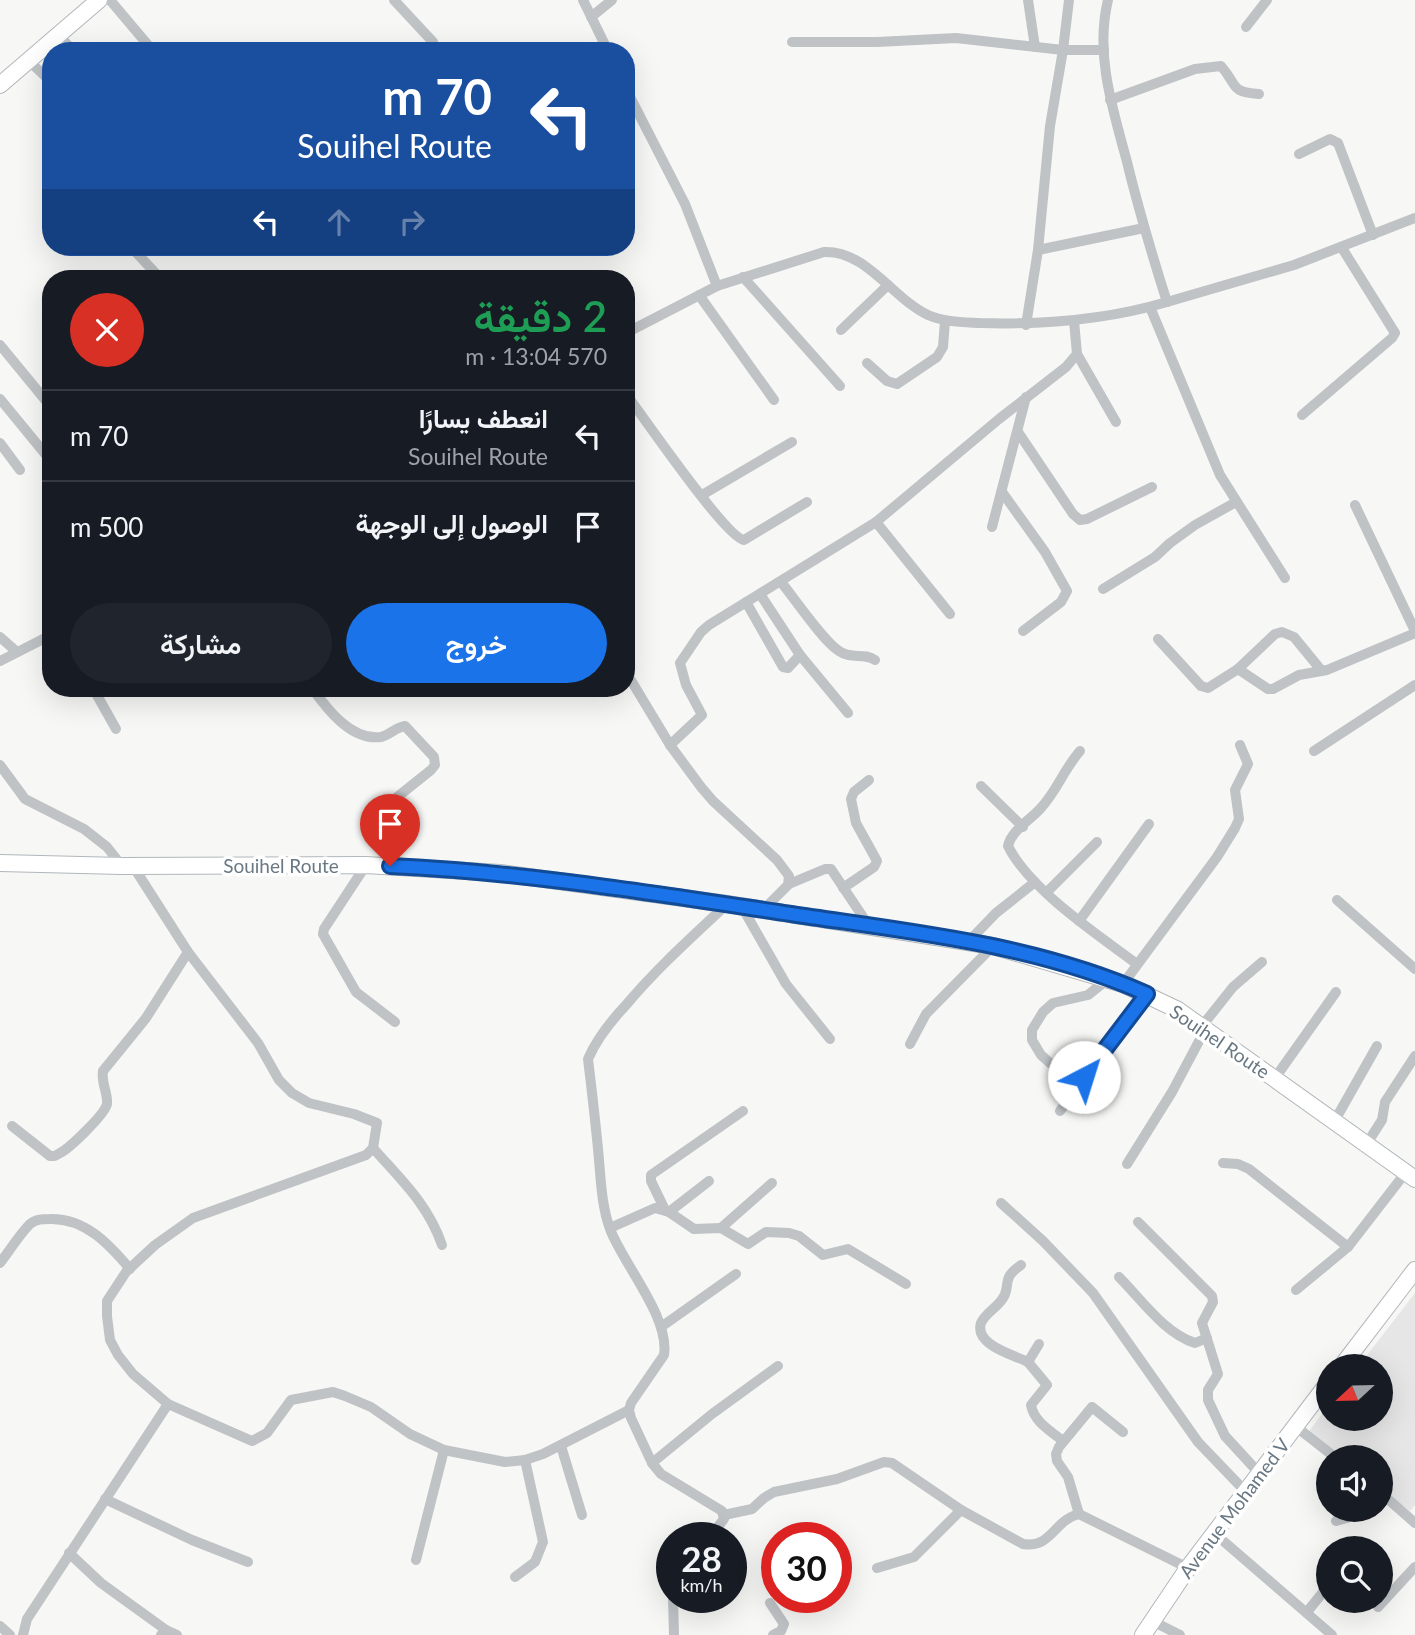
<!DOCTYPE html>
<html lang="ar">
<head>
<meta charset="utf-8">
<style>
  body { margin:0; font-family:Lato,Vazirmatn,sans-serif; background:#20242c; color:#f1f3f6; direction:rtl; height:100vh; display:flex; flex-direction:column; font-size:26px; white-space:nowrap }
  * { box-sizing:border-box; margin:0 }
  p { font-size:23px; color:#9ea1a6 }
  .icon { flex:none; width:38px; height:38px; fill:none; stroke:currentColor; stroke-width:2; stroke-linecap:round; stroke-linejoin:round }
  .map { position:relative; flex:1; overflow:hidden; direction:ltr }
  .details { position:absolute; left:42px; top:270px; width:593px; height:427px; display:flex; flex-direction:column; background:#171b24; border-radius:28px; box-shadow:0 7px 28px #0002; direction:rtl }
  .details>* { flex:none }
  .banner { position:absolute; left:42px; top:42px; width:593px; height:214px; border-radius:28px; box-shadow:0 7px 28px #0002; direction:rtl; background:#1a4fa0; color:#fff; overflow:hidden }
  .needle { width:46px; rotate:248deg }
  .buttons { position:absolute; left:1316px; top:1354px; display:grid; gap:14px }
  .buttons a { display:grid; place-items:center; width:77px; height:77px; border-radius:50%; background:#171b24; box-shadow:0 7px 28px #0002; font-size:35px }
  .speed { position:absolute; left:656px; top:1522px; display:flex; gap:14px; font-size:35px; font-weight:700; text-align:center }
  .speed>* { display:grid; place-content:center; width:91px; height:91px; border-radius:50%; background:#171b24; box-shadow:0 7px 28px #0002; line-height:1 }
  .speed small { font-size:18px; font-weight:400 }
  .speed .limit { border:10px solid #d22; background:#fff; color:#111 }
  .pin { position:absolute; display:grid; place-items:center; width:60px; height:60px; color:#fff; margin:-72px -30px; border-radius:50% 50% 50% 0; rotate:-45deg; box-shadow:0 0 7px #0007 }
  .pin .icon { rotate:45deg }
  .me { position:absolute; width:77px; margin:-38px; rotate:40deg; stroke-linejoin:round; filter:drop-shadow(0 0 5px #0008) }
  .turn { display:flex; align-items:center; gap:24px; height:147px; padding:0 28px; font-size:32px }
  .turn .icon { width:91px; height:91px; stroke-width:2.5 }
  .turn b { display:block; font-size:49px; line-height:60px }
  .lanes { display:flex; align-items:center; height:66px; padding:0 28px; background:#0003; justify-content:center; gap:35px; direction:ltr }
  .lanes .off { opacity:.35 }
  .round { display:grid; place-items:center; flex:none; width:74px; height:74px; border-radius:37px; background:#20242c }
  .headline { display:flex; align-items:center; justify-content:space-between; height:119px; padding:0 28px }
  h1 { font-size:42px; font-weight:600; line-height:52px; color:#1e9e55 }
  .primary-button { display:flex; gap:14px; margin-top:auto; padding:14px 28px }
  .primary-button a { flex:1; height:80px; border-radius:42px; background:#1a73e8; color:#fff; font-size:28px; font-weight:600; line-height:80px; text-align:center }
  .primary-button a+a { background:#20242c; color:#f1f3f6 }
  ul { padding:0; list-style:none }
  li { display:flex; align-items:center; gap:21px; height:91px; padding:0 28px; border-top:2px solid #363941 }
  li div { flex:1 }
  li b { display:block; font-size:26px }
  li em { font-style:normal }
  .map>svg:first-child { display:block }
  .built { fill:#e5e6e5 }
  .lines { fill:none; stroke-linecap:round; stroke-linejoin:round }
  .secondary-casing { stroke:#b1b7bb; stroke-width:18 }
  .street { stroke:#bfc3c6; stroke-width:10 }
  .secondary { stroke:#fff; stroke-width:16 }
  .route-casing { stroke:#114b97; stroke-width:18 }
  .route { stroke:#1a73e8; stroke-width:12 }
  .labels { text-anchor:middle; dominant-baseline:central; stroke-width:7; stroke-linejoin:round; paint-order:stroke }
  .street-label { font-size:19px; fill:#697883; stroke:#fff }
</style>
</head>
<body>
<div class="map">
<svg width="1415" height="1635" viewBox="0 0 1415 1635">
  <rect width="100%" height="100%" fill="#f7f7f5"/>
  <path class="built" d="M 1415,1293 L 1415,1505 L 1410,1511 L 1381,1489 L 1381,1458 L 1339,1458 L 1307,1434 L 1328,1406 L 1328,1419 L 1381,1419 L 1381,1367 L 1358,1367 Z"/>
  <g class="lines">
    <g class="secondary-casing">
      <g id="secondary">
        <path d="M 0,85 L 99,0"/>
        <path d="M 0,863 L 122,866 L 366,865 L 500,873 L 727,904 L 993,946 L 1123,984 L 1178,1010 L 1415,1179"/>
        <path d="M 1341,1367 L 1415,1270"/>
        <path d="M 1143,1635 L 1188,1568 L 1328,1383"/>
      </g>
    </g>
    <g class="street">
      <path d="M 110,0 L 153,51"/>
      <path d="M 394,0 L 433,42"/>
      <path d="M 583,0 L 608,51"/>
      <path d="M 1028,0 L 1035,47"/>
      <path d="M 591,17 L 612,0"/>
      <path d="M 1246,27 L 1267,0"/>
      <path d="M 59,35 L 73,51"/>
      <path d="M 792,42 L 877,42 L 956,38 L 1063,50 L 1069,0"/>
      <path d="M 29,61 L 51,82"/>
      <path d="M 626,89 L 685,204 L 717,286"/>
      <path d="M 1110,100 L 1195,69 L 1221,66 C 1238,85 1229,92 1259,94"/>
      <path d="M 1299,154 L 1330,139 L 1338,143 L 1373,235"/>
      <path d="M 131,247 L 160,278"/>
      <path d="M 1038,250 L 1050,126 L 1063,50 L 1104,50"/>
      <path d="M 743,277 L 840,386"/>
      <path d="M 699,295 L 774,400"/>
      <path d="M 1167,302 L 1294,265 L 1415,218"/>
      <path d="M 1150,307 L 1220,475 L 1285,578"/>
      <path d="M 1026,325 L 1038,250 L 1144,228"/>
      <path d="M 841,330 L 888,285"/>
      <path d="M 626,333 L 717,286 L 824,252 C 866,250 892,298 928,315 C 944,322 962,322 980,323 C 1044,325 1106,320 1167,302 C 1152,255 1138,207 1126,158 C 1112,107 1095,53 1108,0"/>
      <path d="M 0,345 L 51,407"/>
      <path d="M 1077,354 L 1116,422"/>
      <path d="M 867,363 L 887,381 L 897,384 L 937,357 L 943,347 L 945,321"/>
      <path d="M 626,394 C 643,416 725,537 744,540 L 807,502"/>
      <path d="M 0,399 L 51,461"/>
      <path d="M 1302,415 L 1392,338 L 1395,333 L 1342,248"/>
      <path d="M 1018,432 L 1073,514 L 1080,520 L 1087,519 L 1152,487"/>
      <path d="M 0,443 L 20,470"/>
      <path d="M 1002,492 L 1045,552 L 1067,591 L 1061,602 L 1023,631"/>
      <path d="M 702,495 L 792,442"/>
      <path d="M 1355,505 L 1415,631"/>
      <path d="M 876,522 L 950,614"/>
      <path d="M 992,527 L 1026,397"/>
      <path d="M 781,582 C 795,599 823,641 839,651 C 851,660 864,652 875,660"/>
      <path d="M 1103,589 L 1155,557 L 1170,543 L 1195,525 L 1236,502"/>
      <path d="M 746,602 L 783,667 L 788,668 L 800,655 L 760,594"/>
      <path d="M 0,637 L 17,652"/>
      <path d="M 1158,639 L 1201,686 L 1208,688 L 1238,669 L 1268,689 L 1273,689 L 1299,675 L 1327,670 L 1415,633"/>
      <path d="M 800,655 L 848,713"/>
      <path d="M 0,661 L 51,635"/>
      <path d="M 1238,669 L 1275,634 L 1282,632 L 1294,637 L 1321,670"/>
      <path d="M 626,672 L 670,745 L 701,787 L 713,801 L 777,860 L 789,876 L 788,885 L 763,910"/>
      <path d="M 93,688 L 116,729"/>
      <path d="M 312,688 C 327,709 351,741 381,737 C 390,735 396,727 405,726 L 434,757 L 435,765 L 431,770 L 391,802 L 383,814 L 390,866"/>
      <path d="M 670,745 L 702,715 L 686,685 L 680,663 L 701,632 L 709,625 L 876,522 L 999,419 L 1066,367 L 1077,354 L 1074,321"/>
      <path d="M 1080,751 C 1064,769 1057,791 1040,809 C 1030,820 1011,831 1008,846 C 1030,890 1098,935 1137,964"/>
      <path d="M 1314,751 L 1415,685"/>
      <path d="M 0,765 L 25,799 L 84,829 L 107,847 L 122,866"/>
      <path d="M 981,786 L 1023,827"/>
      <path d="M 366,865 L 324,929 L 323,934 L 356,992 L 395,1022"/>
      <path d="M 789,884 L 825,869 L 831,869 L 869,926"/>
      <path d="M 843,888 L 874,867 L 877,861 L 856,823 L 851,799 L 854,792 L 869,780"/>
      <path d="M 1047,892 L 1097,842"/>
      <path d="M 1337,900 L 1415,969"/>
      <path d="M 742,907 L 786,984 L 830,1039"/>
      <path d="M 1079,921 L 1149,824"/>
      <path d="M 969,941 L 996,913 L 1035,882"/>
      <path d="M 1123,984 L 1217,857 L 1235,828 L 1239,819 L 1235,790 L 1248,764 L 1240,745"/>
      <path d="M 1202,1026 L 1233,987 L 1262,962"/>
      <path d="M 910,1044 L 926,1014 L 993,946"/>
      <path d="M 1050,1063 L 1041,1055 L 1032,1040 L 1032,1030 L 1043,1012 L 1053,1003 L 1088,995 L 1108,979"/>
      <path d="M 1275,1078 L 1336,992"/>
      <path d="M 1060,1111 L 1147,994"/>
      <path d="M 1334,1122 L 1377,1046"/>
      <path d="M 12,1126 L 50,1156 C 56,1156 55,1156 60,1153 C 70,1148 105,1114 107,1104 C 108,1093 101,1083 103,1071 L 146,1018 L 188,952"/>
      <path d="M 1366,1145 L 1382,1120 L 1385,1102 L 1415,1056"/>
      <path d="M 373,1148 C 401,1180 428,1204 442,1245"/>
      <path d="M 1223,1163 L 1238,1164 L 1249,1169 L 1348,1247"/>
      <path d="M 1127,1164 L 1172,1092 L 1206,1028"/>
      <path d="M 1001,1203 L 1043,1241 L 1093,1293 L 1198,1442 L 1245,1491"/>
      <path d="M 665,1210 L 651,1181 L 651,1175 L 743,1111"/>
      <path d="M 669,1212 L 709,1181"/>
      <path d="M 1138,1222 L 1212,1296 L 1213,1302 L 1202,1323 L 1218,1374 L 1208,1390 L 1208,1400 L 1225,1436 L 1259,1473"/>
      <path d="M 610,1228 L 655,1208 L 669,1212 L 694,1229 L 721,1228 L 748,1244 L 766,1232 L 789,1233 L 799,1236 L 823,1255 L 848,1249 L 906,1284"/>
      <path d="M 721,1228 L 772,1183"/>
      <path d="M 0,1263 C 10,1250 19,1235 30,1224 C 36,1219 43,1219 50,1219 C 85,1218 109,1244 130,1269"/>
      <path d="M 1021,1265 C 1017,1268 1011,1272 1009,1277 C 1006,1283 1008,1291 1003,1298 C 998,1307 985,1313 981,1323 C 974,1345 1014,1355 1028,1362"/>
      <path d="M 1119,1277 C 1141,1299 1164,1333 1195,1343 L 1207,1338"/>
      <path d="M 1296,1290 L 1348,1247 L 1406,1172"/>
      <path d="M 661,1327 L 736,1274"/>
      <path d="M 1039,1344 L 1028,1362 L 1047,1385 L 1031,1405 C 1034,1422 1051,1431 1063,1441"/>
      <path d="M 168,1404 L 252,1441 L 267,1433 L 291,1400 L 333,1392 L 345,1396 L 371,1407 L 410,1434 L 444,1450 L 505,1462 L 525,1460 L 543,1454 L 629,1410"/>
      <path d="M 1295,1426 L 1336,1458"/>
      <path d="M 561,1446 L 582,1515"/>
      <path d="M 652,1463 L 712,1414 L 778,1366"/>
      <path d="M 1381,1493 L 1415,1523"/>
      <path d="M 105,1499 L 192,1540 L 248,1562"/>
      <path d="M 1079,1514 L 1068,1477 L 1057,1461 L 1056,1454 L 1059,1447 L 1092,1407 L 1123,1432"/>
      <path d="M 724,1515 L 752,1509 L 764,1498 L 774,1492 L 837,1479 L 884,1462 L 892,1463 L 961,1510 L 1023,1544 C 1051,1549 1054,1520 1079,1514 L 1188,1568"/>
      <path d="M 1336,1521 L 1347,1518 L 1356,1510"/>
      <path d="M 1214,1533 L 1332,1635"/>
      <path d="M 709,1538 L 724,1519 L 722,1511 L 661,1474 L 652,1463 L 631,1418 L 629,1410 L 631,1403 L 664,1355 C 670,1317 623,1264 610,1229 C 602,1207 601,1183 599,1160 C 596,1126 592,1092 588,1059 C 597,1038 611,1021 626,1005 C 657,968 692,937 727,904"/>
      <path d="M 69,1553 L 101,1583 L 166,1630"/>
      <path d="M 416,1560 L 444,1450"/>
      <path d="M 877,1568 L 914,1557 L 961,1510"/>
      <path d="M 515,1577 L 535,1562 L 543,1542 L 525,1460"/>
      <path d="M 673,1598 L 674,1635"/>
      <path d="M 770,1603 L 784,1624 L 781,1631 L 773,1635"/>
      <path d="M 1378,1607 L 1415,1567"/>
      <path d="M 1307,1612 L 1328,1586"/>
      <path d="M 1152,1621 L 1180,1635"/>
      <path d="M 0,1626 L 10,1635"/>
      <path d="M 23,1635 L 27,1619 L 168,1404 L 133,1374 L 118,1355 L 110,1340 L 107,1316 L 107,1301 L 126,1272 L 155,1245 L 193,1218 L 366,1155 L 373,1148 L 377,1123 L 354,1114 L 309,1103 L 292,1093 L 279,1080 L 258,1043 L 188,952 L 133,866"/>
      <path d="M 161,1635 L 166,1630 L 177,1635"/>
    </g>
    <use href="#secondary" class="secondary"/>
  </g>
  <g class="lines">
    <g class="route-casing">
      <path id="route" d="M 390,866 C 524,872 658,894 791,914 C 911,932 1035,944 1147,994 L 1084,1077"/>
    </g>
    <use href="#route" class="route"/>
  </g>
  <g class="labels">
    <g class="street-label">
      <text x="281" y="865">Souihel Route</text>
      <text transform="translate(1220 1041) rotate(34)">Souihel Route</text>
      <text transform="translate(1234 1508) rotate(-53)">Avenue Mohamed V</text>
    </g>
  </g>
</svg>
<div class="buttons">
<a><svg class="needle" viewBox="-14 -14 28 28"><path d="M0-13l5 13h-10z" fill="#e53935"/><path d="M0 13l5-13h-10z" fill="#9ea1a6"/></svg></a>
<a><svg class="icon" aria-label="sound" viewBox="0 0 24 24"><path d="M4 9h4l5-4v14l-5-4H4zM17 9q2 3 0 6"/></svg></a>
<a><svg class="icon" aria-label="search" viewBox="0 0 24 24"><circle cx="10" cy="10" r="6"/><path d="M15 15l6 6"/></svg></a>
</div>
<div class="speed"><div>28<small>km/h</small></div><div class="limit">30</div></div>
<div class="pin" style="left:390px;top:866px;background:#d93025"><svg class="icon" aria-label="arrive" viewBox="0 0 24 24"><path d="M6 21V4h12l-3 4 3 4H6"/></svg></div>
<svg class="me" style="left:1084px;top:1077px" viewBox="-20 -20 40 40"><circle r="19" fill="#fff"/><path d="M0-13L10 11 0 6-10 11z" fill="#1a73e8"/></svg>
<div class="banner">
<div class="turn"><svg class="icon" aria-label="left" viewBox="0 0 24 24"><path d="M17 20v-9H6M10 6l-5 5 5 5"/></svg><div><b>70 m</b>Souihel Route</div></div>
<div class="lanes"><svg class="icon" aria-label="left" viewBox="0 0 24 24"><path d="M17 20v-9H6M10 6l-5 5 5 5"/></svg><svg class="icon off" aria-label="ahead" viewBox="0 0 24 24"><path d="M12 20V5M6 11l6-6 6 6"/></svg><svg class="icon off" aria-label="right" viewBox="0 0 24 24"><path d="M7 20v-9h11M14 6l5 5-5 5"/></svg></div>
</div>
<section class="details">
<div class="headline"><div><h1>2 دقيقة</h1><p>570 m · 13:04</p></div><a class="round" style="background:#d93025;color:#fff"><svg class="icon" aria-label="close" viewBox="0 0 24 24"><path d="M6 6l12 12M18 6L6 18"/></svg></a></div>
<ul>
<li><svg class="icon" aria-label="left" viewBox="0 0 24 24"><path d="M17 20v-9H6M10 6l-5 5 5 5"/></svg><div><b>انعطف يسارًا</b><p>Souihel Route</p></div><em>70 m</em></li>
<li><svg class="icon" aria-label="arrive" viewBox="0 0 24 24"><path d="M6 21V4h12l-3 4 3 4H6"/></svg><div><b>الوصول إلى الوجهة</b></div><em>500 m</em></li>
</ul>
<div class="primary-button"><a>خروج</a><a>مشاركة</a></div>
</section>
</div>
</body>
</html>
